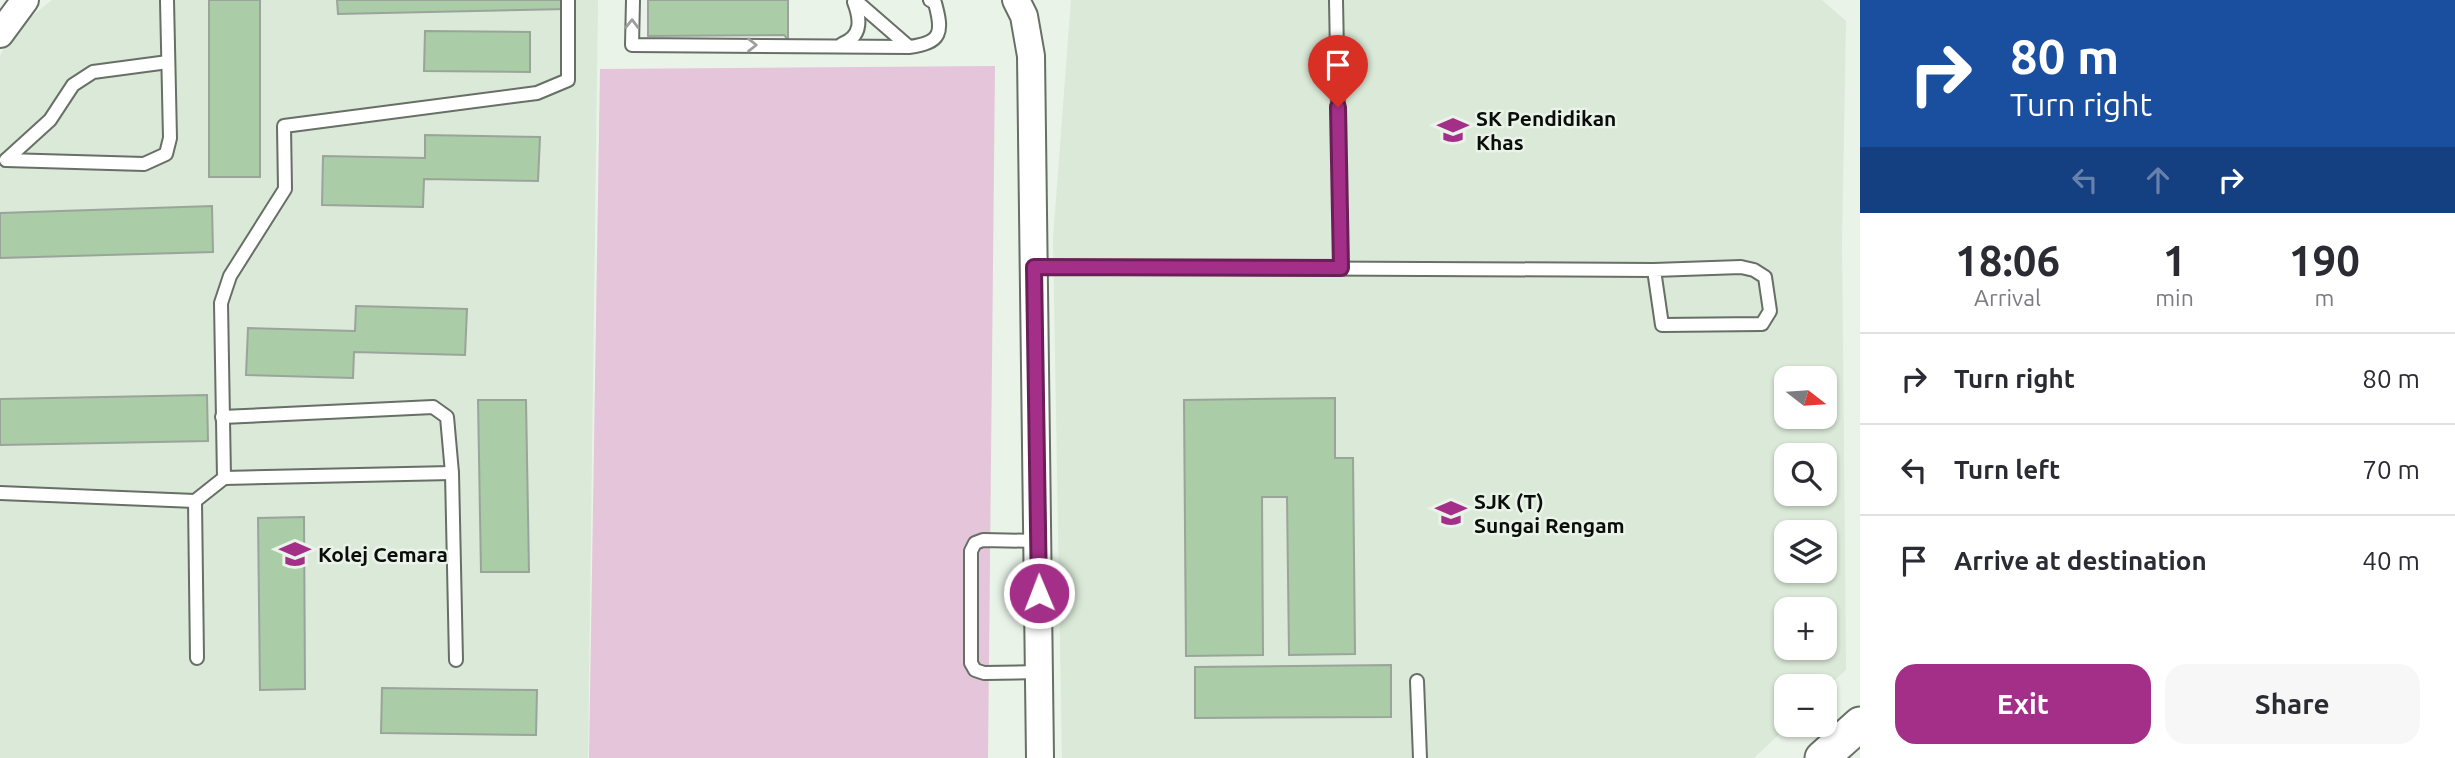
<!DOCTYPE html>
<html lang="en">
<head>
<meta charset="utf-8">
<style>
  body { margin:0; font-family:Ubuntu,sans-serif; background:#f7f7f7; color:#2b2b33; height:100vh; display:flex; flex-direction:column; font-size:26px; white-space:nowrap }
  * { box-sizing:border-box; margin:0 }
  p { font-size:23px; color:#7c7c81 }
  .icon { flex:none; width:38px; height:38px; fill:none; stroke:currentColor; stroke-width:2; stroke-linecap:round; stroke-linejoin:round }
  .map { position:relative; flex:1; overflow:hidden }
  .sheet { display:flex; flex-direction:column; background:#fff; width:595px }
  .sheet>* { flex:none }
  .top-card { background:#1a4fa0; color:#fff; overflow:hidden }
  .needle { width:46px; rotate:107deg }
  .fabs { position:absolute; left:1774px; top:366px; display:grid; gap:14px }
  .fabs a { display:grid; place-items:center; width:63px; height:63px; border-radius:14px; background:#fff; box-shadow:0 2px 5px #0004; font-size:35px }
  .pin { position:absolute; display:grid; place-items:center; width:60px; height:60px; color:#fff; margin:-72px -30px; border-radius:50% 50% 50% 0; rotate:-45deg; box-shadow:0 0 7px #0007 }
  .pin .icon { rotate:45deg }
  .me { position:absolute; width:77px; margin:-38px; rotate:359deg; stroke-linejoin:round; filter:drop-shadow(0 0 5px #0008) }
  .turn { display:flex; align-items:center; gap:24px; height:147px; padding:0 35px; font-size:32px }
  .turn .icon { width:91px; height:91px; stroke-width:2.5 }
  .turn b { display:block; font-size:49px; line-height:60px }
  .lanes { display:flex; align-items:center; height:66px; padding:0 35px; background:#0003; justify-content:center; gap:35px; direction:ltr }
  .lanes .off { opacity:.35 }
  .eta { display:flex; justify-content:space-evenly; align-items:center; height:119px; text-align:center }
  .eta b { font-size:42px; font-weight:600; line-height:49px }
  .button { display:flex; gap:14px; margin-top:auto; padding:14px 35px }
  .button a { flex:1; height:80px; border-radius:21px; background:#a42f88; color:#fff; font-size:28px; font-weight:600; line-height:80px; text-align:center }
  .button a+a { background:#f7f7f7; color:#2b2b33 }
  ul { padding:0; list-style:none }
  li { display:flex; align-items:center; gap:21px; height:91px; padding:0 35px; border-top:2px solid #e1e1e2 }
  li div { flex:1 }
  li b { display:block; font-size:26px }
  li em { font-style:normal }
  main { display:flex; flex:1; min-height:0 }
  .map>svg:first-child { display:block }
  .built { fill:#dae9d8; fill-rule:evenodd }
  .green { fill:#e5c5d9 }
  .building { fill:#aacca7; stroke:#9ba49a; stroke-width:2 }
  .lines { fill:none; stroke-linecap:round; stroke-linejoin:round }
  .service-casing { stroke:#676f66; stroke-width:16 }
  .minor-casing { stroke:#676f66; stroke-width:30 }
  .tertiary-casing { stroke:#676f66; stroke-width:37 }
  .service { stroke:#fff; stroke-width:12 }
  .minor { stroke:#fff; stroke-width:26 }
  .tertiary { stroke:#fff; stroke-width:33 }
  .oneway { stroke:#9d9e9d }
  .route-casing { stroke:#6b1f58; stroke-width:18 }
  .route { stroke:#a42f88; stroke-width:12 }
  .labels { text-anchor:middle; dominant-baseline:central; stroke-width:5; stroke-linejoin:round; paint-order:stroke }
  .poi-label { font-size:21px; font-weight:bold; fill:#0a0d0a; stroke:#e9f3e8; text-anchor:start }
</style>
</head>
<body>
<main>
<div class="map">
<svg width="1860" height="758" viewBox="0 0 1860 758">
  <rect width="100%" height="100%" fill="#e9f3e8"/>
  <g class="built">
    <path d="M 52,0 L 598,0 L 588,758 L 0,758 L 0,56 L 12,32 Z"/>
    <path d="M 1071,0 L 1822,0 L 1846,21 L 1842,242 L 1846,670 L 1825,689 L 1825,686 L 1787,686 L 1787,724 L 1789,725 L 1754,758 L 1062,758 L 1053,239 ZM 1787,378 L 1825,378 L 1825,416 L 1787,416 ZM 1787,455 L 1825,455 L 1825,494 L 1787,494 ZM 1787,532 L 1825,532 L 1825,570 L 1787,570 ZM 1787,609 L 1825,609 L 1825,648 L 1787,648 Z"/>
  </g>
  <path class="green" d="M 995,66 L 988,758 L 589,758 L 600,69 Z"/>
  <g class="building">
    <rect x="209" y="0" width="51" height="177"/>
    <path d="M 337,0 L 567,0 L 567,9 L 338,14 Z"/>
    <path d="M 648,0 L 788,0 L 788,40 L 784,35 L 648,36 Z"/>
    <path d="M 425,31 L 530,32 L 530,72 L 424,71 Z"/>
    <path d="M 425,135 L 540,137 L 538,181 L 424,179 L 423,207 L 322,205 L 323,156 L 425,158 Z"/>
    <path d="M 212,206 L 213,252 L 0,258 L 0,213 Z"/>
    <path d="M 356,306 L 467,309 L 465,355 L 354,352 L 353,378 L 246,375 L 248,328 L 355,331 Z"/>
    <path d="M 207,395 L 208,441 L 0,445 L 0,399 Z"/>
    <path d="M 1335,398 L 1335,458 L 1353,458 L 1355,654 L 1289,655 L 1287,497 L 1262,497 L 1263,655 L 1186,656 L 1184,400 Z"/>
    <path d="M 478,400 L 526,400 L 529,572 L 481,572 Z"/>
    <path d="M 304,517 L 305,689 L 260,690 L 258,518 Z"/>
    <path d="M 1391,665 L 1391,717 L 1195,718 L 1195,667 Z"/>
    <path d="M 382,688 L 537,690 L 536,735 L 381,733 Z"/>
  </g>
  <g class="lines">
    <g class="service-casing">
      <g id="service">
        <path d="M 633,0 L 632,45 L 909,47 C 942,43 943,32 935,3 L 930,0"/>
        <path d="M 855,0 L 908,46"/>
        <path d="M 1336,0 L 1341,268"/>
        <path d="M 842,44 C 862,36 861,20 854,2"/>
        <path d="M 6,160 L 144,164 L 166,154 L 170,138 L 167,0"/>
        <path d="M 6,160 L 50,120 L 73,85 L 93,72 L 168,62"/>
        <path d="M 1034,267 L 1654,270"/>
        <path d="M 1741,267 L 1754,270 L 1765,277 L 1770,311 L 1762,324 L 1662,325 L 1654,270 Z"/>
        <path d="M 222,417 L 433,407 L 447,417 L 452,473 L 456,660"/>
        <path d="M 224,478 L 452,473"/>
        <path d="M 0,493 L 195,501"/>
        <path d="M 1038,541 L 983,540 L 975,543 L 971,551 L 971,663 L 975,670 L 984,673 L 1040,672"/>
        <path d="M 197,658 L 195,501 L 224,478 L 221,303 L 230,276 L 285,189 L 284,126 L 537,93 L 568,80 L 568,0"/>
        <path d="M 1417,681 L 1420,758"/>
      </g>
    </g>
    <g class="minor-casing">
      <g id="minor">
        <path d="M 1016,0 L 1024,16 L 1031,56 L 1040,758"/>
        <path d="M 0,34 L 25,0"/>
      </g>
    </g>
    <g class="tertiary-casing">
      <path id="tertiary" d="M 1822,758 L 1860,724"/>
    </g>
    <use href="#service" class="service"/>
    <use href="#minor" class="minor"/>
    <use href="#tertiary" class="tertiary"/>
  </g>
  <defs><path id="oneway-chevron" d="M-2-3.5L2.5 0L-2 3.5" fill="none" stroke-width="1.6" stroke-linecap="round" stroke-linejoin="round" transform="scale(1.75)"/></defs>
  <g class="oneway">
    <use href="#oneway-chevron" transform="translate(632 24) rotate(-89)"/>
    <use href="#oneway-chevron" transform="translate(752 45)"/>
  </g>
  <g class="lines">
    <g class="route-casing">
      <path id="route" d="M 1039,593 L 1034,267 L 1341,268 L 1338,107"/>
    </g>
    <use href="#route" class="route"/>
  </g>
  <defs>
    <g id="school-bare" transform="scale(2.415)"><path d="M0-5L7-2L0 1L-7-2ZM-4 1L0 2.5L4 1V4Q0 6-4 4Z" fill="#a42f88" stroke="#e9f3e8" stroke-width="2.5" paint-order="stroke"/></g>
    <g id="university-bare" transform="scale(2.415)"><path d="M0-5L7-2L0 1L-7-2ZM-4 1L0 2.5L4 1V4Q0 6-4 4Z" fill="#a42f88" stroke="#e9f3e8" stroke-width="2.5" paint-order="stroke"/></g>
  </defs>
  <g fill-rule="evenodd">
    <use href="#school-bare" x="1453" y="130"/>
    <use href="#school-bare" x="1451" y="513"/>
    <use href="#university-bare" x="295" y="554"/>
  </g>
  <g class="labels">
    <g class="poi-label">
      <text x="1476" y="118">SK Pendidikan<tspan x="1476" dy="24">Khas</tspan></text>
      <text x="1474" y="501">SJK (T)<tspan x="1474" dy="24">Sungai Rengam</tspan></text>
      <text x="318" y="554">Kolej Cemara</text>
    </g>
  </g>
</svg>
<div class="fabs">
<a><svg class="needle" viewBox="-14 -14 28 28"><path d="M0-13l5 13h-10z" fill="#e53935"/><path d="M0 13l5-13h-10z" fill="#7c7c81"/></svg></a>
<a><svg class="icon" aria-label="search" viewBox="0 0 24 24"><circle cx="10" cy="10" r="6"/><path d="M15 15l6 6"/></svg></a>
<a><svg class="icon" aria-label="layers" viewBox="0 0 24 24"><path d="M12 4l9 5-9 5-9-5zM3 14l9 5 9-5"/></svg></a>
<a>+</a>
<a>−</a>
</div>
<div class="pin" style="left:1338px;top:107px;background:#d93025"><svg class="icon" aria-label="arrive" viewBox="0 0 24 24"><path d="M6 21V4h12l-3 4 3 4H6"/></svg></div>
<svg class="me" style="left:1039px;top:593px" viewBox="-20 -20 40 40"><circle r="17" fill="#a42f88" stroke="#fff" stroke-width="3"/><path d="M0-11L8 9 0 5-8 9z" fill="#fff"/></svg>
</div>
<section class="sheet">
<div class="top-card">
<div class="turn"><svg class="icon" aria-label="right" viewBox="0 0 24 24"><path d="M7 20v-9h11M14 6l5 5-5 5"/></svg><div><b>80 m</b>Turn right</div></div>
<div class="lanes"><svg class="icon off" aria-label="left" viewBox="0 0 24 24"><path d="M17 20v-9H6M10 6l-5 5 5 5"/></svg><svg class="icon off" aria-label="ahead" viewBox="0 0 24 24"><path d="M12 20V5M6 11l6-6 6 6"/></svg><svg class="icon" aria-label="right" viewBox="0 0 24 24"><path d="M7 20v-9h11M14 6l5 5-5 5"/></svg></div>
</div>
<div class="eta">
<div><b>18:06</b><p>Arrival</p></div>
<div><b>1</b><p>min</p></div>
<div><b>190</b><p>m</p></div>
</div>
<ul>
<li><svg class="icon" aria-label="right" viewBox="0 0 24 24"><path d="M7 20v-9h11M14 6l5 5-5 5"/></svg><div><b>Turn right</b></div><em>80 m</em></li>
<li><svg class="icon" aria-label="left" viewBox="0 0 24 24"><path d="M17 20v-9H6M10 6l-5 5 5 5"/></svg><div><b>Turn left</b></div><em>70 m</em></li>
<li><svg class="icon" aria-label="arrive" viewBox="0 0 24 24"><path d="M6 21V4h12l-3 4 3 4H6"/></svg><div><b>Arrive at destination</b></div><em>40 m</em></li>
</ul>
<div class="button"><a>Exit</a><a>Share</a></div>
</section>
</main>
</body>
</html>
